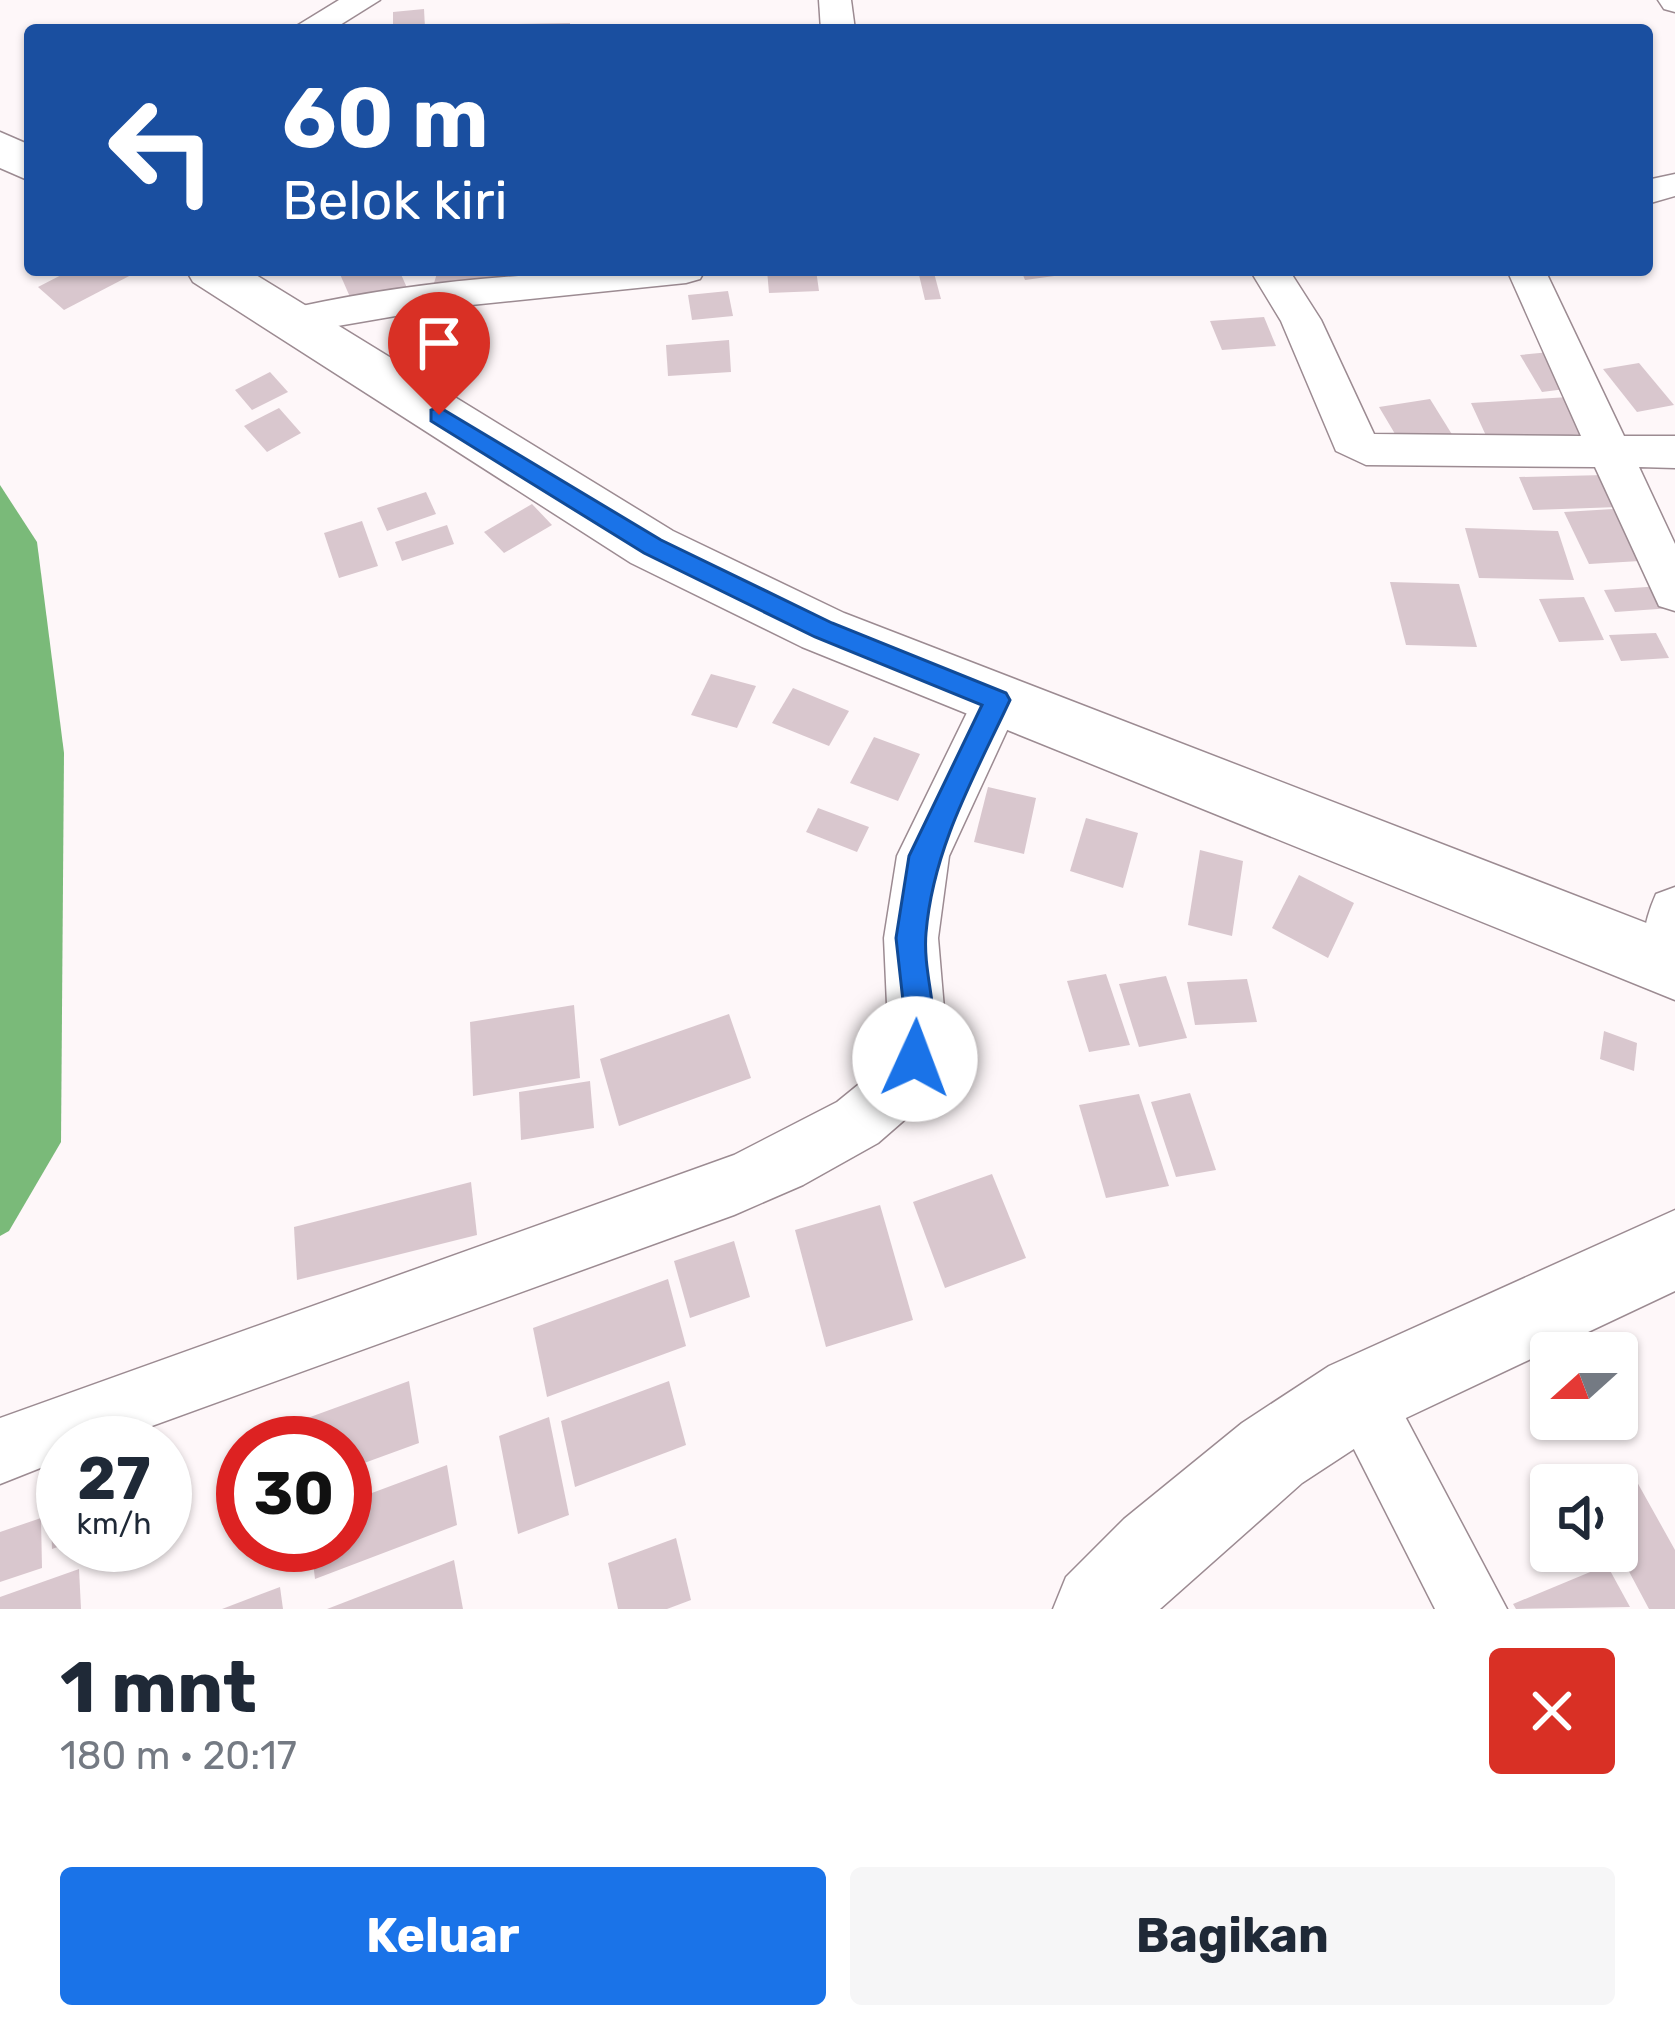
<!DOCTYPE html>
<html lang="id">
<head>
<meta charset="utf-8">
<style>
  body { margin:0; font-family:Rubik,sans-serif; background:#f6f6f7; color:#1f2937; height:100vh; display:flex; flex-direction:column; font-size:45px; white-space:nowrap }
  * { box-sizing:border-box; margin:0 }
  p { font-size:39px; color:#747a83 }
  .icon { flex:none; width:66px; height:66px; fill:none; stroke:currentColor; stroke-width:2; stroke-linecap:round; stroke-linejoin:round }
  .map { position:relative; height:1609px; overflow:hidden }
  .drawer { display:flex; flex-direction:column; background:#fff; flex:1 }
  .drawer>* { flex:none }
  .top-card { position:absolute; left:24px; top:24px; width:1629px; height:252px; border-radius:12px; box-shadow:0 3px 9px #0004; background:#1a4fa0; color:#fff; overflow:hidden }
  .needle { width:78px; rotate:249deg }
  .tools { position:absolute; left:1530px; top:1332px; display:grid; gap:24px }
  .tools a { display:grid; place-items:center; width:108px; height:108px; border-radius:12px; background:#fff; box-shadow:0 3px 9px #0004; font-size:60px }
  .speed { position:absolute; left:36px; top:1416px; display:flex; gap:24px; font-size:60px; font-weight:700; text-align:center }
  .speed>* { display:grid; place-content:center; width:156px; height:156px; border-radius:50%; background:#fff; box-shadow:0 3px 9px #0004; line-height:1 }
  .speed small { font-size:30px; font-weight:400 }
  .speed .limit { border:18px solid #d22; background:#fff; color:#111 }
  .pin { position:absolute; display:grid; place-items:center; width:102px; height:102px; color:#fff; margin:-123px -51px; border-radius:50% 50% 50% 0; rotate:-45deg; box-shadow:0 0 12px #0007 }
  .pin .icon { rotate:45deg }
  .me { position:absolute; width:132px; margin:-66px; rotate:2deg; stroke-linejoin:round; filter:drop-shadow(0 0 9px #0008) }
  .turn { display:flex; align-items:center; gap:42px; height:252px; padding:0 60px; font-size:54px }
  .turn .icon { width:156px; height:156px; stroke-width:2.5 }
  .turn b { display:block; font-size:84px; line-height:102px }
  .round { display:grid; place-items:center; flex:none; width:126px; height:126px; border-radius:12px; background:#f6f6f7 }
  .head { display:flex; align-items:center; justify-content:space-between; height:204px; padding:0 60px }
  h1 { font-size:72px; font-weight:700; line-height:90px }
  .primary-button { display:flex; gap:24px; margin-top:auto; padding:24px 60px }
  .primary-button a { flex:1; height:138px; border-radius:12px; background:#1a73e8; color:#fff; font-size:48px; font-weight:700; line-height:138px; text-align:center }
  .primary-button a+a { background:#f6f6f7; color:#1f2937 }
  .map>svg:first-child { display:block }
  .water { fill:#7aba79 }
  .building { fill:#d9c7ce }
  .lines { fill:none; stroke-linecap:round; stroke-linejoin:round }
  .street-casing { stroke:#9c8b92; stroke-width:3 }
  .secondary-casing { stroke:#9c8b92; stroke-width:3 }
  .street { fill:#fff; fill-rule:evenodd }
  .secondary { fill:#fff; fill-rule:evenodd }
  .route { fill:#1a73e8; stroke:#114b97; stroke-width:3 }
</style>
</head>
<body>
<div class="map">
<svg width="1675" height="1609" viewBox="0 0 1675 1609">
  <rect width="100%" height="100%" fill="#fef7f9"/>
  <path class="water" d="M 0,485 L 37,542 L 64,753 L 61,1142 L 9,1231 L 0,1236 Z"/>
  <g class="building">
    <path d="M 424,9 L 425,28 L 393,30 L 393,12 Z"/>
    <path d="M 570,23 L 570,30 L 516,30 L 517,24 Z"/>
    <path d="M 71,270 L 132,270 L 135,273 L 64,310 L 38,287 Z"/>
    <path d="M 346,270 L 399,270 L 408,290 L 354,306 L 339,272 Z"/>
    <path d="M 438,270 L 504,270 L 501,284 L 434,283 Z"/>
    <path d="M 767,270 L 816,270 L 819,291 L 769,293 Z"/>
    <path d="M 1021,270 L 1067,270 L 1069,274 L 1025,280 Z"/>
    <path d="M 934,273 L 941,299 L 925,300 L 919,275 Z"/>
    <path d="M 728,291 L 733,316 L 692,320 L 688,295 Z"/>
    <path d="M 1264,317 L 1276,346 L 1222,350 L 1210,321 Z"/>
    <path d="M 729,340 L 731,372 L 668,376 L 666,345 Z"/>
    <path d="M 1550,352 L 1573,388 L 1542,392 L 1520,355 Z"/>
    <path d="M 1639,363 L 1674,405 L 1637,412 L 1603,369 Z"/>
    <path d="M 270,372 L 288,392 L 252,410 L 235,390 Z"/>
    <path d="M 1569,397 L 1588,434 L 1488,440 L 1471,403 Z"/>
    <path d="M 1430,399 L 1453,436 L 1401,444 L 1379,407 Z"/>
    <path d="M 279,408 L 301,433 L 267,452 L 244,426 Z"/>
    <path d="M 1604,475 L 1619,507 L 1533,510 L 1519,477 Z"/>
    <path d="M 426,492 L 436,514 L 387,531 L 377,508 Z"/>
    <path d="M 532,504 L 552,525 L 504,553 L 484,532 Z"/>
    <path d="M 1613,509 L 1640,561 L 1589,564 L 1564,512 Z"/>
    <path d="M 362,521 L 378,566 L 339,578 L 324,533 Z"/>
    <path d="M 447,525 L 454,544 L 402,561 L 395,542 Z"/>
    <path d="M 1465,528 L 1558,531 L 1574,580 L 1479,578 Z"/>
    <path d="M 1390,582 L 1459,584 L 1477,647 L 1406,645 Z"/>
    <path d="M 1661,586 L 1672,608 L 1615,612 L 1604,590 Z"/>
    <path d="M 1584,597 L 1604,640 L 1559,642 L 1539,599 Z"/>
    <path d="M 1656,633 L 1669,658 L 1621,661 L 1609,635 Z"/>
    <path d="M 711,674 L 756,686 L 737,728 L 691,715 Z"/>
    <path d="M 793,688 L 849,711 L 829,746 L 772,723 Z"/>
    <path d="M 874,737 L 920,754 L 898,801 L 850,783 Z"/>
    <path d="M 988,787 L 1036,798 L 1024,854 L 974,842 Z"/>
    <path d="M 818,808 L 869,827 L 857,852 L 806,832 Z"/>
    <path d="M 1086,818 L 1138,833 L 1123,888 L 1070,871 Z"/>
    <path d="M 1200,850 L 1243,861 L 1232,936 L 1188,925 Z"/>
    <path d="M 1299,875 L 1354,903 L 1328,958 L 1272,928 Z"/>
    <path d="M 1106,974 L 1130,1045 L 1089,1052 L 1067,981 Z"/>
    <path d="M 1166,976 L 1187,1038 L 1139,1047 L 1119,984 Z"/>
    <path d="M 1247,979 L 1257,1022 L 1195,1025 L 1187,982 Z"/>
    <path d="M 574,1005 L 580,1078 L 473,1096 L 470,1022 Z"/>
    <path d="M 729,1014 L 751,1078 L 619,1126 L 600,1059 Z"/>
    <path d="M 1604,1031 L 1637,1043 L 1634,1071 L 1600,1059 Z"/>
    <path d="M 590,1081 L 594,1128 L 521,1140 L 519,1092 Z"/>
    <path d="M 1190,1093 L 1216,1170 L 1176,1177 L 1151,1102 Z"/>
    <path d="M 1139,1094 L 1169,1186 L 1106,1198 L 1079,1105 Z"/>
    <path d="M 992,1174 L 1026,1258 L 945,1288 L 913,1202 Z"/>
    <path d="M 471,1182 L 477,1235 L 297,1280 L 294,1227 Z"/>
    <path d="M 880,1205 L 913,1320 L 826,1347 L 795,1230 Z"/>
    <path d="M 734,1241 L 750,1297 L 690,1318 L 674,1261 Z"/>
    <path d="M 668,1279 L 686,1346 L 547,1397 L 533,1328 Z"/>
    <path d="M 409,1381 L 419,1443 L 345,1470 L 345,1443 L 305,1443 L 302,1420 Z"/>
    <path d="M 669,1381 L 686,1445 L 575,1487 L 561,1421 Z"/>
    <path d="M 549,1417 L 569,1515 L 518,1534 L 499,1436 Z"/>
    <path d="M 447,1465 L 457,1525 L 315,1579 L 311,1545 L 345,1545 L 345,1503 Z"/>
    <path d="M 1632,1473 L 1675,1550 L 1675,1609 L 1649,1609 L 1617,1549 L 1617,1485 L 1603,1485 Z"/>
    <path d="M 63,1490 L 63,1545 L 52,1549 L 50,1495 Z"/>
    <path d="M 41,1518 L 42,1568 L 0,1582 L 0,1532 Z"/>
    <path d="M 676,1538 L 691,1600 L 667,1609 L 618,1609 L 608,1563 Z"/>
    <path d="M 454,1560 L 463,1609 L 327,1609 Z"/>
    <path d="M 1607,1565 L 1630,1607 L 1516,1609 L 1513,1604 Z"/>
    <path d="M 79,1569 L 81,1609 L 0,1609 L 0,1597 Z"/>
    <path d="M 280,1587 L 283,1609 L 222,1609 Z"/>
  </g>
  <g class="lines">
    <g class="street-casing">
      <g id="street">
        <path d="M 339,0 L 380,0 L 332,30 L 290,30 Z"/>
        <path d="M 819,0 L 851,0 L 855,30 L 821,30 Z"/>
        <path d="M 1658,0 L 1675,0 L 1675,12 L 1664,9 Z"/>
        <path d="M 1675,174 L 1675,196 L 1647,204 L 1647,180 Z"/>
        <path d="M 705,270 L 700,279 L 686,283 L 442,308 L 297,333 L 283,330 L 277,320 L 283,310 L 297,307 C 433,277 567,270 705,270 Z"/>
        <path d="M 1250,270 L 1289,270 L 1321,320 L 1374,434 L 1581,436 L 1507,270 L 1545,270 L 1624,436 L 1675,436 L 1675,468 L 1639,467 L 1675,544 L 1675,611 L 1659,606 L 1595,467 L 1366,465 L 1336,451 L 1281,321 Z"/>
        <path d="M 997,680 L 1014,686 L 1021,700 L 949,856 L 938,938 L 947,1044 L 932,1083 L 909,1116 L 878,1143 L 803,1185 L 734,1215 L 105,1443 L 63,1443 L 63,1459 L 0,1484 L 0,1418 L 734,1155 L 837,1102 L 869,1076 L 889,1049 L 884,938 L 897,856 L 980,686 Z"/>
        <path d="M 1675,887 L 1675,986 L 1668,988 L 1649,981 C 1637,954 1644,921 1656,894 Z"/>
        <path d="M 1359,1364 L 1382,1373 L 1507,1609 L 1435,1609 L 1327,1396 L 1336,1373 Z"/>
      </g>
    </g>
    <g class="secondary-casing">
      <g id="secondary">
        <path d="M 0,132 L 30,145 L 30,181 L 0,168 Z"/>
        <path d="M 186,270 L 248,270 L 673,531 L 844,613 L 1675,934 L 1675,1000 L 802,647 L 631,563 L 193,282 Z"/>
        <path d="M 1675,1210 L 1675,1291 L 1389,1426 L 1302,1483 L 1160,1609 L 1053,1609 L 1066,1577 L 1124,1519 L 1242,1423 L 1329,1366 Z"/>
      </g>
    </g>
    <use href="#street" class="street"/>
    <use href="#secondary" class="secondary"/>
  </g>
  <path class="route" d="M 439,407 L 661,540 L 832,623 L 1006,693 L 1010,700 C 974,777 933,848 926,933 C 922,980 946,1024 926,1070 L 915,1074 L 905,1070 L 900,1059 L 906,1028 L 896,938 L 909,856 L 982,705 L 815,637 L 644,553 L 431,421 L 431,410 Z"/>
</svg>
<div class="tools">
<a><svg class="needle" viewBox="-14 -14 28 28"><path d="M0-13l5 13h-10z" fill="#e53935"/><path d="M0 13l5-13h-10z" fill="#747a83"/></svg></a>
<a><svg class="icon" aria-label="sound" viewBox="0 0 24 24"><path d="M4 9h4l5-4v14l-5-4H4zM17 9q2 3 0 6"/></svg></a>
</div>
<div class="speed"><div>27<small>km/h</small></div><div class="limit">30</div></div>
<div class="pin" style="left:439px;top:415px;background:#d93025"><svg class="icon" aria-label="arrive" viewBox="0 0 24 24"><path d="M6 21V4h12l-3 4 3 4H6"/></svg></div>
<svg class="me" style="left:915px;top:1059px" viewBox="-20 -20 40 40"><circle r="19" fill="#fff"/><path d="M0-13L10 11 0 6-10 11z" fill="#1a73e8"/></svg>
<div class="top-card">
<div class="turn"><svg class="icon" aria-label="left" viewBox="0 0 24 24"><path d="M17 20v-9H6M10 6l-5 5 5 5"/></svg><div><b>60 m</b>Belok kiri</div></div>
</div>
</div>
<section class="drawer">
<div class="head"><div><h1>1 mnt</h1><p>180 m · 20:17</p></div><a class="round" style="background:#d93025;color:#fff"><svg class="icon" aria-label="close" viewBox="0 0 24 24"><path d="M6 6l12 12M18 6L6 18"/></svg></a></div>
<div class="primary-button"><a>Keluar</a><a>Bagikan</a></div>
</section>
</body>
</html>
